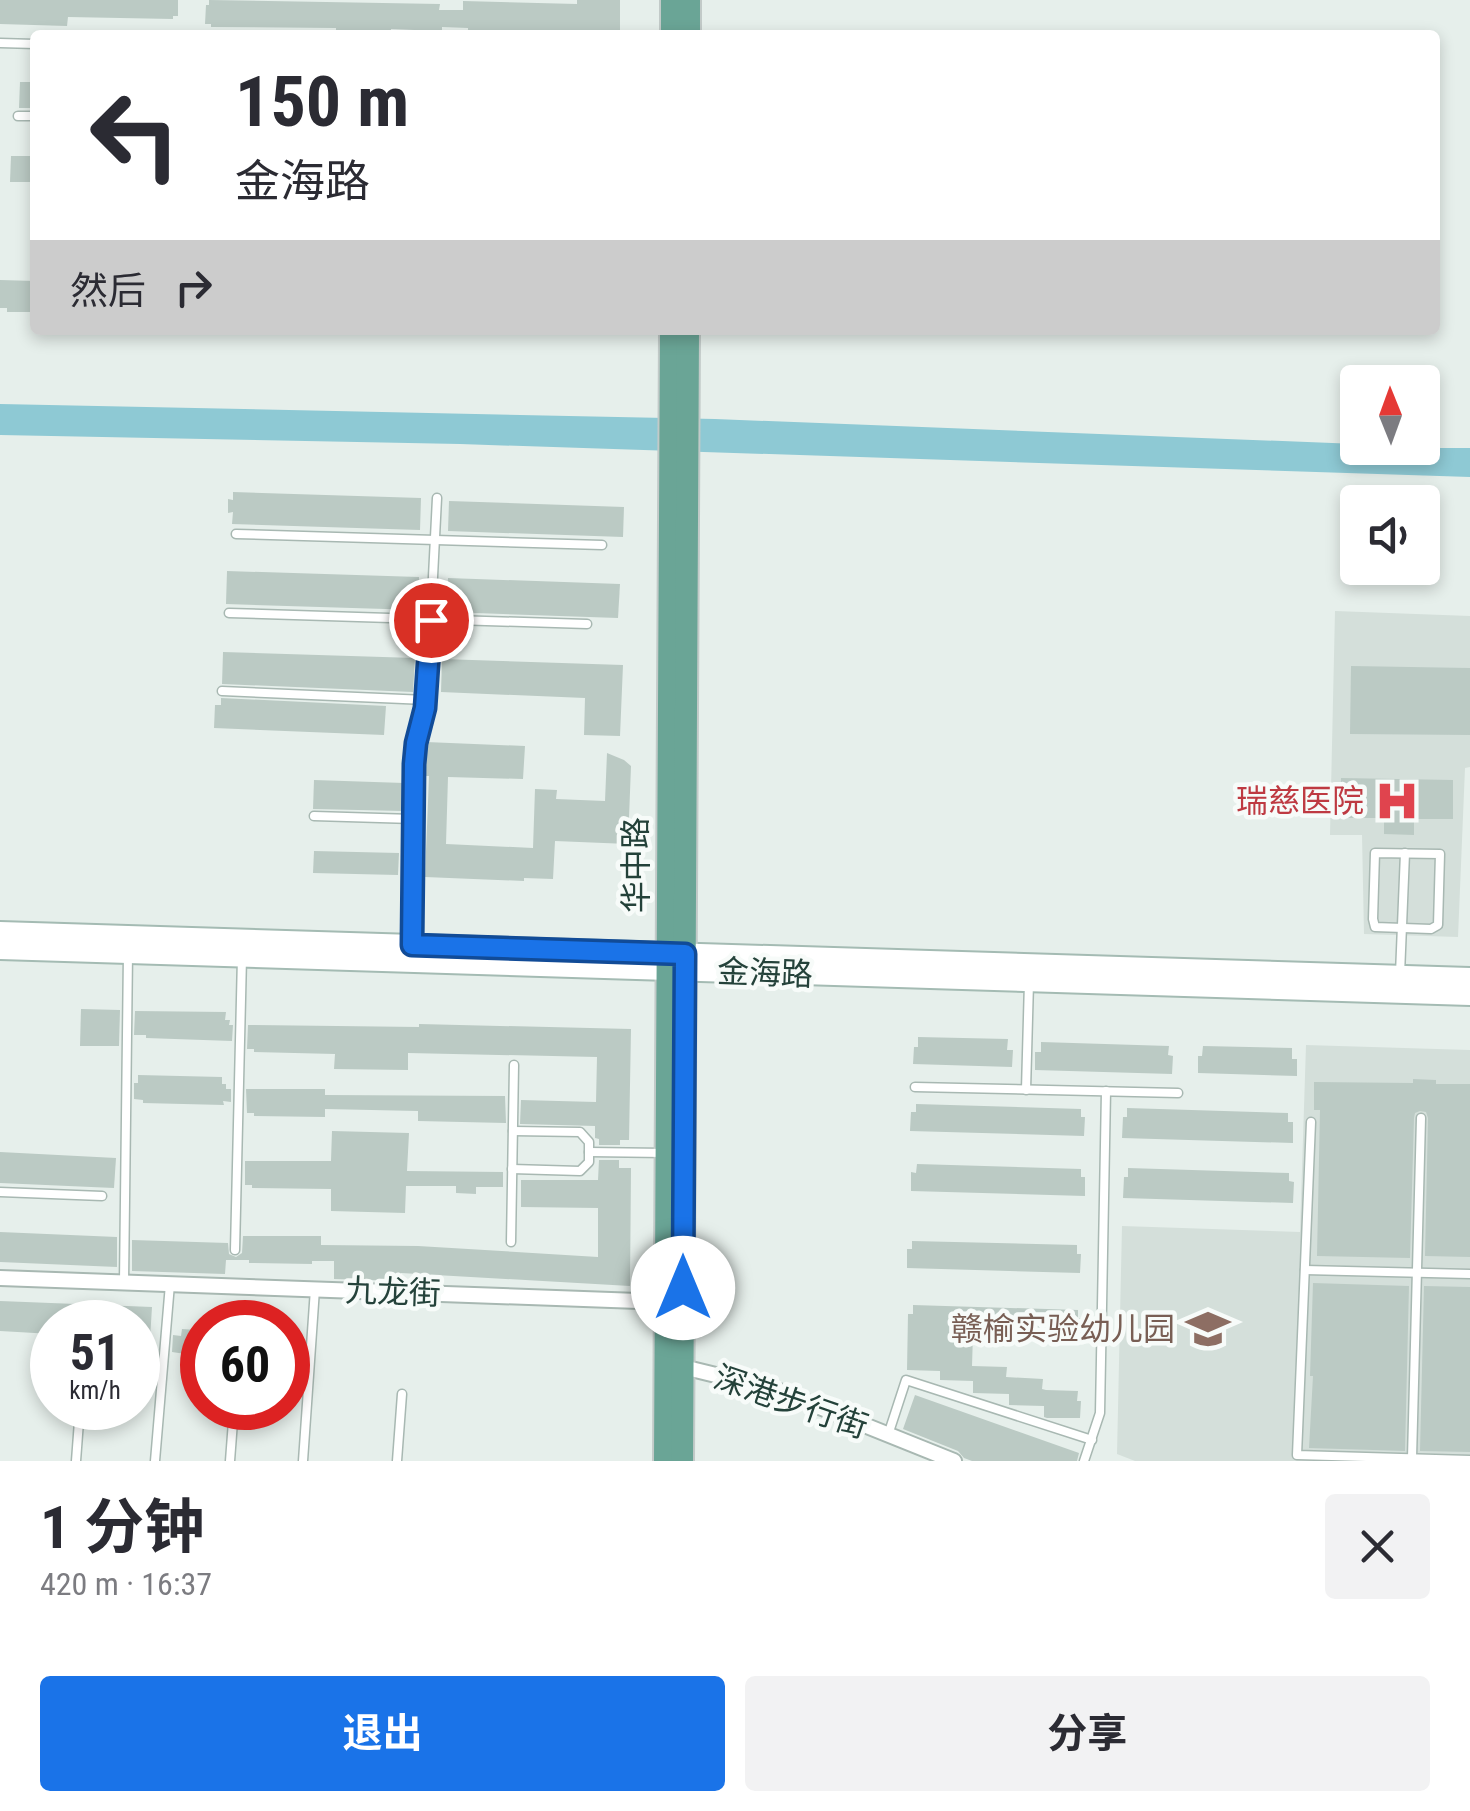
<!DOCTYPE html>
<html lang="zh">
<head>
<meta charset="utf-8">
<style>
  body { margin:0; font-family:"Roboto Condensed","Noto Sans SC",sans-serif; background:#f2f2f3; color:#2b2b33; height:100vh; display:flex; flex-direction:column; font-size:38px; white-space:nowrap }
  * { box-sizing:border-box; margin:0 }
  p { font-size:32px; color:#7c7c81 }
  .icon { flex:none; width:55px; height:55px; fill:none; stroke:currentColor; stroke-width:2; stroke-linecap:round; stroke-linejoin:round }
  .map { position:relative; height:1461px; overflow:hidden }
  .sheet { display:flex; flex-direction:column; background:#fff; flex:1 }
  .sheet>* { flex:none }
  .top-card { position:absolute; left:30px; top:30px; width:1410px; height:305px; border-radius:10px; box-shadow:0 5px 15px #0003; background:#fff; color:#2b2b33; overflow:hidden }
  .needle { width:65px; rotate:359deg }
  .buttons { position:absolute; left:1340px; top:365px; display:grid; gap:20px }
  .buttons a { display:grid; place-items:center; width:100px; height:100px; border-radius:10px; background:#fff; box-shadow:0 5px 15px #0003; font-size:50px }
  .speed { position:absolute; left:30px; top:1300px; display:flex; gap:20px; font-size:50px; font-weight:700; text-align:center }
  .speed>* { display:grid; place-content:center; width:130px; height:130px; border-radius:50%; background:#fff; box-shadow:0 5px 15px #0003; line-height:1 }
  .speed small { font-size:25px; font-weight:400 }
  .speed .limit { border:15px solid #d22; background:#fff; color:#111 }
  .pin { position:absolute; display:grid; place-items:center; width:85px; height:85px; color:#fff; margin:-42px; border:5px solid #fff; border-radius:50%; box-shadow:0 2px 10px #0007 }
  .me { position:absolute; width:110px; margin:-55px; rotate:0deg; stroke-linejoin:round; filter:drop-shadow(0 0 8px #0008) }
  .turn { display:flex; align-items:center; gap:35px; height:210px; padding:0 40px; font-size:45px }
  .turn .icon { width:130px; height:130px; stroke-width:2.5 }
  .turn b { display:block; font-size:70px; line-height:85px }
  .then { display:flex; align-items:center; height:95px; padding:0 40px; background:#0003; gap:20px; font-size:38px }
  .round { display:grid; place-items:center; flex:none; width:105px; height:105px; border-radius:10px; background:#f2f2f3 }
  .head { display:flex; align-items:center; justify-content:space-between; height:170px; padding:0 40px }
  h1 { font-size:60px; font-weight:700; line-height:75px }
  .cta { display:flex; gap:20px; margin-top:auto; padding:20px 40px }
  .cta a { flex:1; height:115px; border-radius:10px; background:#1a73e8; color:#fff; font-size:40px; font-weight:700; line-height:115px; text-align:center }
  .cta a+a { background:#f2f2f3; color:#2b2b33 }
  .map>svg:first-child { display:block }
  .built { fill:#d4dfda }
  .water { fill:#8ec9d4 }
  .building { fill:#bbcac4 }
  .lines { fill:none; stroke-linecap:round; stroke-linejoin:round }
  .service-casing { stroke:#a8b8b2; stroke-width:11 }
  .minor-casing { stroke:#a8b8b2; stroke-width:18 }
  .secondary-casing { stroke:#a4bbb3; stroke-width:24 }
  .primary-casing { stroke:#c2cac8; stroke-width:26 }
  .service { stroke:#fff; stroke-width:8 }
  .minor { stroke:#fff; stroke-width:14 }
  .secondary { stroke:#fff; stroke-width:20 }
  .primary { stroke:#6aa596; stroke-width:22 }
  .route-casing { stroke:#114b97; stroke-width:25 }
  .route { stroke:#1a73e8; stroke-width:18 }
  .labels { text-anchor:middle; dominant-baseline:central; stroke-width:9; stroke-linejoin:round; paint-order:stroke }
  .health-label { font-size:32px; fill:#be3a42; stroke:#f7fbf9; text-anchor:end }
  .street-label { font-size:32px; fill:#24423a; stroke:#f7fbf9 }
  .education-label { font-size:32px; fill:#785e54; stroke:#f7fbf9; text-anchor:end }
</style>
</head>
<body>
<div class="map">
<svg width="1470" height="1461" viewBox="0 0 1470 1461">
  <rect width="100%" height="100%" fill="#e6efeb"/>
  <g class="built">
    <path d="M 1335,611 L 1470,616 L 1470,767 L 1465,768 L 1458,937 L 1364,934 L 1362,835 L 1330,835 Z"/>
    <path d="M 1306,1045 L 1470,1050 L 1470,1461 L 1135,1461 L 1117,1454 L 1122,1226 L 1300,1232 Z"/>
  </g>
  <path class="water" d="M 0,404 L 715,419 L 1357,444 L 1358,448 L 1470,448 L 1470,477 L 460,444 L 0,435 Z"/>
  <g class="building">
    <path d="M 0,0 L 178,0 L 178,16 L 173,16 L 173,19 L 68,17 L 67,26 L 0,24 Z"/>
    <path d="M 209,0 L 440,4 L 439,10 L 463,10 L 463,1 L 577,4 L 577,0 L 620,0 L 620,32 L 577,35 L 468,31 L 468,28 L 442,27 L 442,31 L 435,31 L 435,33 L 414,33 L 414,30 L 391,29 L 391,33 L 336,31 L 336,28 L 211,27 L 211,24 L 205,24 L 206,5 L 209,5 Z"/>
    <path d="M 20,82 L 35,82 L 35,108 L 19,108 Z"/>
    <path d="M 11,156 L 35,156 L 35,182 L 10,182 Z"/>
    <path d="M 0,280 L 35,281 L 35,309 L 32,309 L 32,312 L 7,312 L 7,308 L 0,308 Z"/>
    <path d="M 233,492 L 421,498 L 420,530 L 232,524 L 233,512 L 228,513 L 228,499 L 233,500 Z"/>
    <path d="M 449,501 L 624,507 L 623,537 L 448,531 Z"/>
    <path d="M 227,571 L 419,577 L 418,610 L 226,604 Z"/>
    <path d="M 448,578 L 620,584 L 618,618 L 447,612 Z"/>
    <path d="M 223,652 L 415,658 L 413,692 L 222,684 Z"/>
    <path d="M 442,659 L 623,665 L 620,736 L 584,735 L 585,698 L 441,692 Z"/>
    <path d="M 1351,666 L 1470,668 L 1470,735 L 1350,734 Z"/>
    <path d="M 221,698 L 386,706 L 384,735 L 214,728 L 215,705 L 221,705 Z"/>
    <path d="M 426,742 L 525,746 L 523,779 L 448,777 L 446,844 L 533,848 L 535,789 L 557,790 L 556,799 L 605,801 L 607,753 L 624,760 L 631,766 L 628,844 L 555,841 L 553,879 L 524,878 L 524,881 L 425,877 L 429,776 L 422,776 Z"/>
    <path d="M 1341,778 L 1453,780 L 1453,819 L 1414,819 L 1414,835 L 1384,834 L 1384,818 L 1340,818 Z"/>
    <path d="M 314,780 L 404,783 L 403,811 L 313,809 Z"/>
    <path d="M 314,851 L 399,853 L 398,875 L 313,873 Z"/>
    <path d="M 81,1009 L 120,1010 L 119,1046 L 80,1046 Z"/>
    <path d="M 135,1011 L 226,1012 L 225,1020 L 230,1020 L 229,1025 L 233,1025 L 232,1041 L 146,1038 L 146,1035 L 134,1035 Z"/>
    <path d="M 419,1024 L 631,1029 L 629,1140 L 620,1140 L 620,1145 L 599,1145 L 599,1139 L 595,1138 L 595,1126 L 520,1124 L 521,1100 L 596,1102 L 597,1057 L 408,1053 L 408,1070 L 334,1069 L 335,1054 L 254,1052 L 254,1049 L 247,1049 L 248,1025 L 419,1027 Z"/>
    <path d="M 918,1037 L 1008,1039 L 1007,1050 L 1013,1050 L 1012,1067 L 913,1064 L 914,1047 L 918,1047 Z"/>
    <path d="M 1041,1042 L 1169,1046 L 1168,1055 L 1173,1056 L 1172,1074 L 1035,1070 L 1035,1052 L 1041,1052 Z"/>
    <path d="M 1203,1046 L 1292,1048 L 1292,1059 L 1297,1059 L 1297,1076 L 1198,1073 L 1198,1056 L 1202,1056 Z"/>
    <path d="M 138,1075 L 222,1077 L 222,1084 L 226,1084 L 226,1089 L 231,1089 L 231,1102 L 223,1101 L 224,1105 L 143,1103 L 143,1100 L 134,1099 L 134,1083 L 138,1083 Z"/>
    <path d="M 1413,1079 L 1436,1080 L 1436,1084 L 1470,1084 L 1470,1257 L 1425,1256 L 1428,1118 L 1426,1112 L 1420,1111 L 1415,1113 L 1414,1118 L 1410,1258 L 1317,1256 L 1320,1110 L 1314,1110 L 1314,1082 L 1413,1083 Z"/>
    <path d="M 246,1089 L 325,1089 L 325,1095 L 505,1096 L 506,1123 L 418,1121 L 418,1111 L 325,1109 L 325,1117 L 254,1116 L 254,1113 L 247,1113 Z"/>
    <path d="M 916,1104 L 1081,1109 L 1081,1117 L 1085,1117 L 1084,1136 L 910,1131 L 911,1112 L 916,1112 Z"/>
    <path d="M 1127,1108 L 1288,1113 L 1288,1122 L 1293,1122 L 1293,1143 L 1122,1138 L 1123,1117 L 1127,1117 Z"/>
    <path d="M 332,1131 L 409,1133 L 407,1171 L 503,1172 L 503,1187 L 476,1187 L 476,1194 L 456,1193 L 456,1186 L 406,1186 L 405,1213 L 331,1211 L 331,1189 L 252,1188 L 252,1185 L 245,1185 L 245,1161 L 331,1161 Z"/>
    <path d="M 0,1152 L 116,1158 L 114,1188 L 0,1183 Z"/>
    <path d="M 599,1160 L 619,1160 L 619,1168 L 631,1168 L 630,1286 L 401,1273 L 401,1281 L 334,1279 L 334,1261 L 312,1261 L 312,1264 L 249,1263 L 249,1260 L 226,1260 L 225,1274 L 132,1271 L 132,1240 L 228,1243 L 229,1254 L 236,1257 L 242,1253 L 243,1236 L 321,1236 L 321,1245 L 418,1246 L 598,1257 L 598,1208 L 521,1207 L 521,1180 L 598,1180 Z"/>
    <path d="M 917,1164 L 1081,1169 L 1081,1177 L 1085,1177 L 1085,1196 L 911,1191 L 911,1172 L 916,1173 Z"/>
    <path d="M 1128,1168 L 1289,1173 L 1289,1181 L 1294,1182 L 1293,1203 L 1123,1198 L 1124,1177 L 1128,1177 Z"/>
    <path d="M 0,1232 L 117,1237 L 117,1267 L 0,1262 Z"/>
    <path d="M 912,1241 L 1077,1245 L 1077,1254 L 1081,1254 L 1080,1273 L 907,1268 L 907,1249 L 912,1249 Z"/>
    <path d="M 1313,1283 L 1409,1286 L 1405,1451 L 1309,1448 L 1313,1376 L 1310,1376 Z"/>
    <path d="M 1424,1286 L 1470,1287 L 1470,1452 L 1420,1451 Z"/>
    <path d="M 0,1301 L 152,1307 L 150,1339 L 138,1338 L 138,1322 L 52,1322 L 52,1334 L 0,1331 Z"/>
    <path d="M 913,1305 L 1078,1310 L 1078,1318 L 1082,1319 L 1081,1337 L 973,1334 L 972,1366 L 1007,1367 L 1006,1377 L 1043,1379 L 1042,1389 L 1046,1390 L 1078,1391 L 1077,1401 L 1081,1401 L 1080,1418 L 1047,1418 L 1044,1417 L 1044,1406 L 1009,1405 L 1009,1394 L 973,1393 L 973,1381 L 940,1380 L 940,1371 L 907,1370 L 908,1314 L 913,1314 Z"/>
    <path d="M 182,1329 L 196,1330 L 196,1337 L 202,1337 L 202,1354 L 192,1353 L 192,1355 L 172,1352 L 173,1335 L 181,1336 Z"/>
    <path d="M 915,1395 L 1079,1453 L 1077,1461 L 972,1461 L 964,1458 L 958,1451 L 903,1429 Z"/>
  </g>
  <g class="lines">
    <g class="service-casing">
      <g id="service">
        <path d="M 0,43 L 35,44"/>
        <path d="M 18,116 L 35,116"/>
        <path d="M 236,534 L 602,545"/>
        <path d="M 229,613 L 587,624"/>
        <path d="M 222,691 L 426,700"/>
        <path d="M 314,816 L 413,819"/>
        <path d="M 1375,853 L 1440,854 L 1438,925 L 1431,929 L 1375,927 L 1373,919 Z"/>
        <path d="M 412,942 L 414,764 L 428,675 L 437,498"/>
        <path d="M 1400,974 L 1405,853"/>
        <path d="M 915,1087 L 1178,1093"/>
        <path d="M 1026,1090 L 1029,982"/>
        <path d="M 1311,1122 L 1297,1455 L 1470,1460"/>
        <path d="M 589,1152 L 665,1153"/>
        <path d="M 512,1169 L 580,1171 L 589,1162 L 589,1142 L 580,1132 L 513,1131"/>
        <path d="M 0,1192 L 102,1196"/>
        <path d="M 511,1242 L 514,1065"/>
        <path d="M 235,1250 L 242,957"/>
        <path d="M 1305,1270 L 1470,1274"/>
        <path d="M 124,1282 L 128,953"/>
        <path d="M 888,1435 L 906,1380 L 1092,1440"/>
        <path d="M 1412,1458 L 1421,1118"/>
        <path d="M 76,1461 L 80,1408"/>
        <path d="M 155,1461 L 170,1284"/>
        <path d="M 230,1461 L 234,1408"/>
        <path d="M 303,1461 L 315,1289"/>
        <path d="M 397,1461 L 402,1394"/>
        <path d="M 1084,1461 L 1100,1413 L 1106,1091"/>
      </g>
    </g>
    <g class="minor-casing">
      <g id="minor">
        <path d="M 0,1278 L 666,1302"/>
        <path d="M 683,1367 L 777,1390 L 954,1461"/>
      </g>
    </g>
    <g class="secondary-casing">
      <g id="secondary">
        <path d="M 0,932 L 1470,978"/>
        <path d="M 0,949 L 1470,995"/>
      </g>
    </g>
    <g class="primary-casing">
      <g id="primary">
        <path d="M 672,35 L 672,0"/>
        <path d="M 689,35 L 689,0"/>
        <path d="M 665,1461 L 671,330"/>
        <path d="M 682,1461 L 688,330"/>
      </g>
    </g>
    <use href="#service" class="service"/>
    <use href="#minor" class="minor"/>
    <use href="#secondary" class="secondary"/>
    <use href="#primary" class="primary"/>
  </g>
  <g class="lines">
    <g class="route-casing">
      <path id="route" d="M 431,620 L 425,708 L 416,743 L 414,764 L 412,945 L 685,954 L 683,1288"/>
    </g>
    <use href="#route" class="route"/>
  </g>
  <defs>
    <g id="hospital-bare" transform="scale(3.45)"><path d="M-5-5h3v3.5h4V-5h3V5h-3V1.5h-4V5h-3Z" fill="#e0444e" stroke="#f7fbf9" stroke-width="2.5" paint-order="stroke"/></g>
    <g id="school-bare" transform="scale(3.45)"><path d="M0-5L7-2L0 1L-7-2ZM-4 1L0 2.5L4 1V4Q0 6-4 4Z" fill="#8d6e63" stroke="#f7fbf9" stroke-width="2.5" paint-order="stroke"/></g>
  </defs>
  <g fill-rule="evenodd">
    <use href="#hospital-bare" x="1397" y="801"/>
    <use href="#school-bare" x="1208" y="1329"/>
  </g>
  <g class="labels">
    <g class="health-label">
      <text x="1364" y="801">瑞慈医院</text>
    </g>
    <g class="street-label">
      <text transform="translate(636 865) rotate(-90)">华中路</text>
      <text transform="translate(765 973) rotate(2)">金海路</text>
      <text transform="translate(393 1292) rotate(2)">九龙街</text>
      <text transform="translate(791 1402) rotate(19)">深港步行街</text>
    </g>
    <g class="education-label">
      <text x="1175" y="1329">赣榆实验幼儿园</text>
    </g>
  </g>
</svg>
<div class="buttons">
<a><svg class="needle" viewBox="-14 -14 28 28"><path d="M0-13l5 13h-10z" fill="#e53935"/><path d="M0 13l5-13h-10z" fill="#7c7c81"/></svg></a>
<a><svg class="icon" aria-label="sound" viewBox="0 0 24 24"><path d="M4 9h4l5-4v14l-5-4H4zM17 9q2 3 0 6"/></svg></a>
</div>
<div class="speed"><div>51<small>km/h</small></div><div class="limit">60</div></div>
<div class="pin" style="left:431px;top:620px;background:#d93025"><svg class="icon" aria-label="arrive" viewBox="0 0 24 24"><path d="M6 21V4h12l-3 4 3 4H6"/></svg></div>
<svg class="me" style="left:683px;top:1288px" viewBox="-20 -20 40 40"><circle r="19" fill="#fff"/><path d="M0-13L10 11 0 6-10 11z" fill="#1a73e8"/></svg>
<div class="top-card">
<div class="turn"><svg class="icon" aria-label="left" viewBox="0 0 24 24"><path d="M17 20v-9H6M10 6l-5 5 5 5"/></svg><div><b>150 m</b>金海路</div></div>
<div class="then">然后<svg class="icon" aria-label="right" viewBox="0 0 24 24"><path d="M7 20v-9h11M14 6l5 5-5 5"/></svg></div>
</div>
</div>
<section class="sheet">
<div class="head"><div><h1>1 分钟</h1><p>420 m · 16:37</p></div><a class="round"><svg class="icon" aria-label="close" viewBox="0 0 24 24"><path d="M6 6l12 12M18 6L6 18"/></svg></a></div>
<div class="cta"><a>退出</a><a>分享</a></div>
</section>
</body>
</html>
